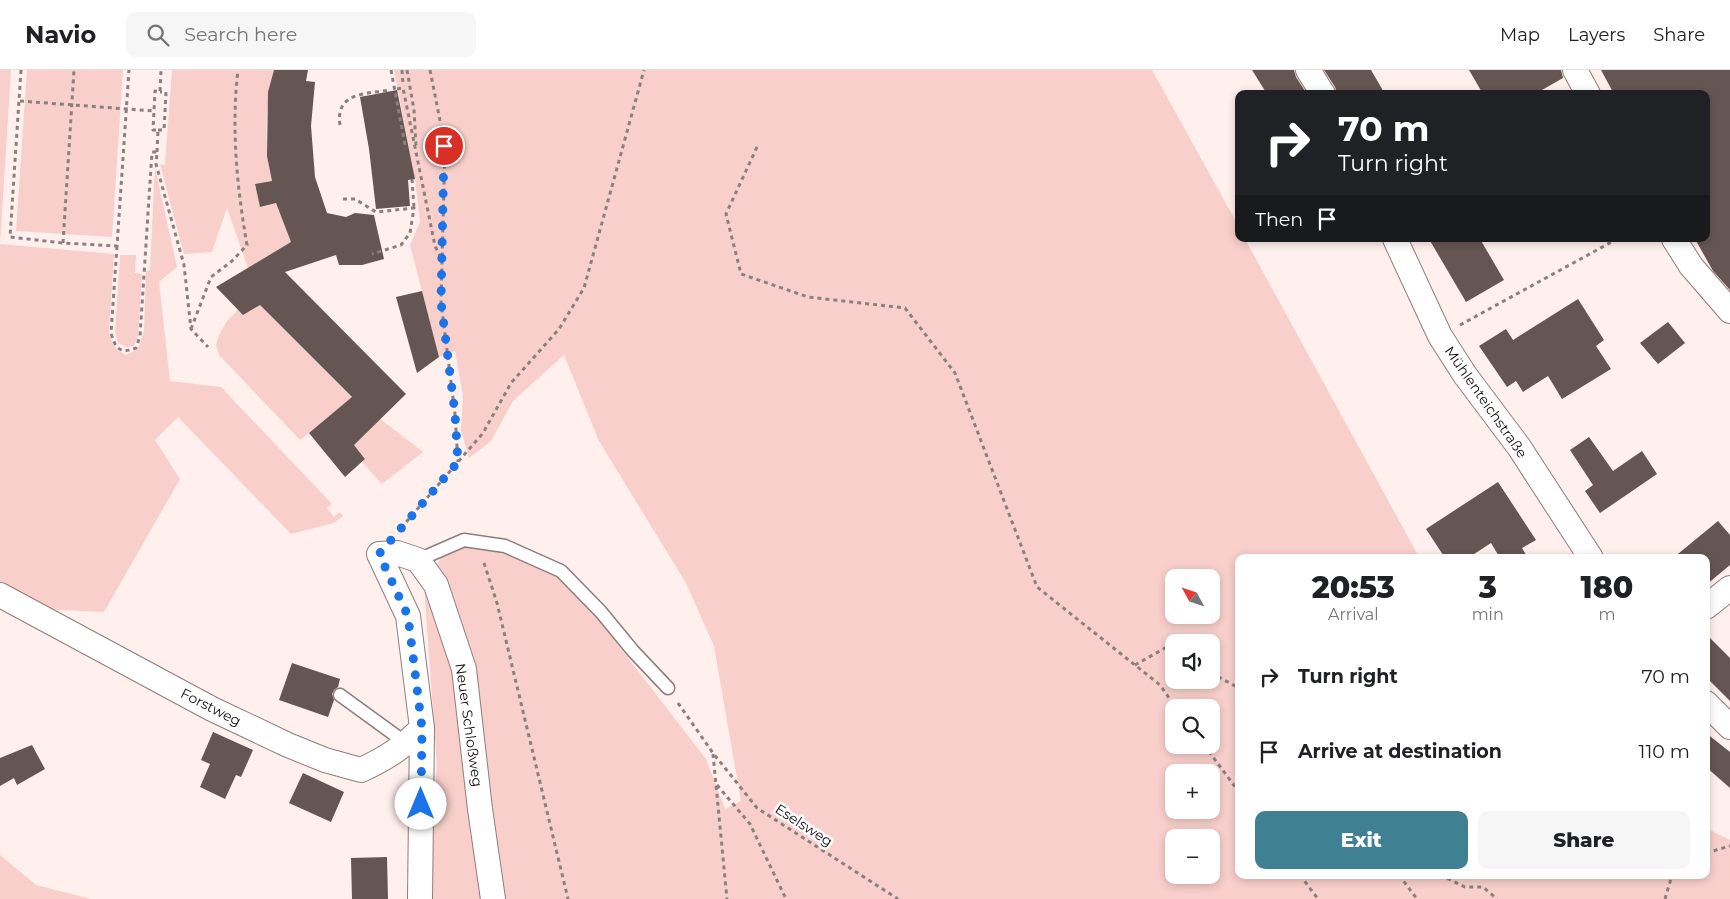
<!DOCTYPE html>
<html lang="en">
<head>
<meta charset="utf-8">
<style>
  body { margin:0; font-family:Montserrat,sans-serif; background:#f6f6f6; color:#202124; height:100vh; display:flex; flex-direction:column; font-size:19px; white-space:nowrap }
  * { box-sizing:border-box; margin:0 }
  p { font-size:16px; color:#757577 }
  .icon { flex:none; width:28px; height:28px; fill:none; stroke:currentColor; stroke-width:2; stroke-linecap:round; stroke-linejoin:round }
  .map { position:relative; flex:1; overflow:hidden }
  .details { position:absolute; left:1235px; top:484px; width:475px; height:325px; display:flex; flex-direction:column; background:#fff; border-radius:10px; box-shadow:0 2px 8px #0003 }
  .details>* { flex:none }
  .banner { position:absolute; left:1235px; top:20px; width:475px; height:152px; border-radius:10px; box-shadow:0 2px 8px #0003; background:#202124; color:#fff; overflow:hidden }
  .needle { width:32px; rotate:310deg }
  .fabs { position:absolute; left:1165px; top:499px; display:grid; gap:10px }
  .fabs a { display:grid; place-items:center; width:55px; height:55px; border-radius:10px; background:#fff; box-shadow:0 2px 8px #0003; font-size:25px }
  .pin { position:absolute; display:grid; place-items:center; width:42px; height:42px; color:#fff; margin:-21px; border:2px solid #fff; border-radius:50%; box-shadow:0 1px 5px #0007 }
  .me { position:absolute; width:55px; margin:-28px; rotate:0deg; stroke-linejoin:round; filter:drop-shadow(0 0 4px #0008) }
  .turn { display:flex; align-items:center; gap:18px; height:105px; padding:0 20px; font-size:22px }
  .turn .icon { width:65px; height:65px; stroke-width:2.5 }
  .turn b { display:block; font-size:35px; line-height:42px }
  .then { display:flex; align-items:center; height:48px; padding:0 20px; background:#0003; gap:10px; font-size:19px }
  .eta { display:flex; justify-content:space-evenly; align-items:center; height:85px; text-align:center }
  .eta b { font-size:30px; font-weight:800; line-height:35px }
  .button { display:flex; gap:10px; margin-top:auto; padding:10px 20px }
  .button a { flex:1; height:58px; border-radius:10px; background:#3f8092; color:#fff; font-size:20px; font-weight:800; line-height:58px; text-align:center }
  .button a+a { background:#f6f6f6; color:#202124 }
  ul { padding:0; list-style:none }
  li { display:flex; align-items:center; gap:15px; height:75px; padding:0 20px }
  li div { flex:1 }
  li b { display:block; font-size:19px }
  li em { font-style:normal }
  header { display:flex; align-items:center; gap:30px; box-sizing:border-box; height:70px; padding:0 25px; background:#fff; border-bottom:1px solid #e0e0e0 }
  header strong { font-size:24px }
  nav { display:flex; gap:28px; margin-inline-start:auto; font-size:18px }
  .search { width:350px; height:45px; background:#f6f6f6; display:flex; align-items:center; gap:12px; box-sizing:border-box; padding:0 18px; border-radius:10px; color:#757577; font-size:19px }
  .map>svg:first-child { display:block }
  .green { fill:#f8cfca; fill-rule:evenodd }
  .building { fill:#665653 }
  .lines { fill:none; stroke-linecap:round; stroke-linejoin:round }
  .service-casing { stroke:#8f7d7b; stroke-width:15 }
  .minor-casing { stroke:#8f7d7b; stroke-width:26 }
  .path { stroke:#8c807f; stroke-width:3; stroke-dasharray:4 4; stroke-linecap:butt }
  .service { stroke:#fff; stroke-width:12 }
  .minor { stroke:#fff; stroke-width:24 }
  .route { stroke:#1a73e8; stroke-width:9; stroke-dasharray:0 16.2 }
  .labels { text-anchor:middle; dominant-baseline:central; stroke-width:5; stroke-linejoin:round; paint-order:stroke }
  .street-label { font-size:14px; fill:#160f0f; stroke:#fff }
</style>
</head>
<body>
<header>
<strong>Navio</strong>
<div class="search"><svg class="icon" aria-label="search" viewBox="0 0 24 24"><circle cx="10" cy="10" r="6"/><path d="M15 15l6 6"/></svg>Search here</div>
<nav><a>Map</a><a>Layers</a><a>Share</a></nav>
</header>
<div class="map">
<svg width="1730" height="829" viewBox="0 0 1730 829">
  <rect width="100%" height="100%" fill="#ffefed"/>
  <g class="green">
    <path d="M 0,0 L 11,0 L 0,174 L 114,184 L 109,262 C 112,274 115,280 126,285 L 138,279 L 144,261 L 146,201 L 150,200 L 155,98 L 177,197 L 159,212 L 170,311 L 221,317 L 332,434 L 327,438 L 334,447 L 340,442 L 343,446 L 334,453 L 291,464 L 178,347 L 155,370 L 180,409 L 104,542 L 41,539 L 0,530 Z"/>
    <path d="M 27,0 L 123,0 L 112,167 L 16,161 Z"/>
    <path d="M 172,0 L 274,0 C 265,36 264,75 272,111 L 255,115 L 260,137 L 276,133 L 291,172 L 248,198 L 227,138 L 212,182 L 184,184 L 160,94 L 165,95 Z"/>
    <path d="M 394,0 L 1152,0 L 1239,157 L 1239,169 L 1245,169 L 1419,487 L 1239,488 L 1239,805 L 1706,805 L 1706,758 L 1730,770 L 1730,829 L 425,829 L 437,695 L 424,516 L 449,475 L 489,475 L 537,493 L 577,522 L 706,689 L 725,739 L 741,731 L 714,576 L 686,513 L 599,371 L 564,285 L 513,331 L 491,371 L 469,388 L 461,360 L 463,326 L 455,281 L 439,287 L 410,175 L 420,152 L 418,134 L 415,109 ZM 1174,508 L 1211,508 L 1211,545 L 1174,545 ZM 1174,572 L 1211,572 L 1211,610 L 1174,610 ZM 1174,638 L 1211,638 L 1211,675 L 1174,675 ZM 1174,702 L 1211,702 L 1211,740 L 1174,740 ZM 1174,768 L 1211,768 L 1211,805 L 1174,805 Z"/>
    <path d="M 120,185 L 136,185 L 135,203 L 142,204 L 138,266 L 134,276 L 126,277 L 118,273 L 115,262 Z"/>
    <path d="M 260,235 L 376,352 L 380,349 L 423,382 L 382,414 L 362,392 L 365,388 L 330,346 L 300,370 L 219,285 L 216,275 L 219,265 L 227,251 L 238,240 Z"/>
    <path d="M 0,785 L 36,815 L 91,829 L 0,829 Z"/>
  </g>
  <g class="building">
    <path d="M 274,0 L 308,0 L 306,11 L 315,12 L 311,56 L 315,107 L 327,143 L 346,147 L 355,143 L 374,145 L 384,189 L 362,195 L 339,195 L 336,185 L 285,202 L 406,324 L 354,375 L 365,389 L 345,407 L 309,363 L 352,327 L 260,235 L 243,245 L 216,217 L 291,172 L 276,133 L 260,137 L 255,114 L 272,111 L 267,86 L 268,22 Z"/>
    <path d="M 1252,0 L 1294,0 L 1296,7 L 1307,24 L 1267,24 Z"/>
    <path d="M 1324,0 L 1371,0 L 1385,24 L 1337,24 L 1335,17 Z"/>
    <path d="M 1469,0 L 1561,0 L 1563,8 L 1535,24 L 1483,24 Z"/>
    <path d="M 1601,0 L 1730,0 L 1730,220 L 1713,201 L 1695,169 L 1706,169 L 1706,24 L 1614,24 Z"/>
    <path d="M 397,20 L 415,109 L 408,110 L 410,136 L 376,139 L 369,79 L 360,27 Z"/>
    <path d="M 1429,169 L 1480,169 L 1504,210 L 1466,232 Z"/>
    <path d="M 422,221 L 439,287 L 417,303 L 396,227 Z"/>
    <path d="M 1578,229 L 1604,270 L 1596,276 L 1611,299 L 1562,329 L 1548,306 L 1523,322 L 1516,311 L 1507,317 L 1479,276 L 1506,259 L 1513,270 Z"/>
    <path d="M 1668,252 L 1685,273 L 1658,294 L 1640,273 Z"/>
    <path d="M 1589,367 L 1613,401 L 1642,381 L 1657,404 L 1600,443 L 1585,421 L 1593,415 L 1570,380 Z"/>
    <path d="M 1498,412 L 1536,470 L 1522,478 L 1528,488 L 1500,488 L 1491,473 L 1468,488 L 1445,488 L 1426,459 Z"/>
    <path d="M 1718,451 L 1730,465 L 1730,495 L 1706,515 L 1706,488 L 1673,488 Z"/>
    <path d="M 1706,564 L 1730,588 L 1730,631 L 1706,607 Z"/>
    <path d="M 292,593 L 340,609 L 338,617 L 334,620 L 332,624 L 334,630 L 328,647 L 279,630 Z"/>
    <path d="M 213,662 L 253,680 L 241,707 L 236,705 L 225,729 L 200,717 L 210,694 L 201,690 Z"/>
    <path d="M 1706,663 L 1730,682 L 1730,718 L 1706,697 Z"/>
    <path d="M 32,675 L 45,699 L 17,715 L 14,708 L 0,716 L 0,688 Z"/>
    <path d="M 303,703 L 344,722 L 331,752 L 289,733 Z"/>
    <path d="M 387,787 L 388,829 L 352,829 L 351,788 Z"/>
  </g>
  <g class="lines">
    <g class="service-casing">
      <g id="service">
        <path d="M 418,490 L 464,470 L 505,476 L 561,501 L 601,542 L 633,581 L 668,618"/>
        <path d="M 340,625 L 406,673"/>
      </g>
    </g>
    <g class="minor-casing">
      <g id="minor">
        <path d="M 1308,0 L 1323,24"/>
        <path d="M 1575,0 L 1588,24"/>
        <path d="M 1395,169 L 1440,266 L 1465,305 L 1519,377 L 1591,488"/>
        <path d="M 1674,169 L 1691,196 L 1730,241"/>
        <path d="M 0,525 L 212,639 L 288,675 L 325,690 L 361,700 C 387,688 402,678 422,658"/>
        <path d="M 1706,537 L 1730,518"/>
        <path d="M 1706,633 L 1730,657"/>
        <path d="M 420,829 L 422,658 L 408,546 L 379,484 L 397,483 L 418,490 L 436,515 L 464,599 L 480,739 L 493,829"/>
      </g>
    </g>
    <g class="path">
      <path d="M 21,0 L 10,167 L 63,173 L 117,176 L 129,0"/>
      <path d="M 391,0 L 405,75"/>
      <path d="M 402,0 L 403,15"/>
      <path d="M 407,0 L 414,40 L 416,76"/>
      <path d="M 430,0 L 445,76 L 441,232 L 455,344 L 458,392"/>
      <path d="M 397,19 L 403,18 L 435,176 L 441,188"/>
      <path d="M 20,31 L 154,41"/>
      <path d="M 340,55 C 335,22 366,24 390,20"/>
      <path d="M 158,60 L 164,60 L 166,22 L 160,22"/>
      <path d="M 757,77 L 726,144 L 741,204 L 808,227 L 905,238 L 955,303 L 1037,517 L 1160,615 L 1176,638"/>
      <path d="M 157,82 L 158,60 L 153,60 L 155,21 L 160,22 L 161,0"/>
      <path d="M 412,109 L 414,138"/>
      <path d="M 343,129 L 355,129 L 376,142 L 414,138 L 410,163 L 401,175 L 372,184"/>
      <path d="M 63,173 L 74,0"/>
      <path d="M 117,176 L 111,263 C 115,277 119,285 136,278 L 140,266 L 152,82 L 157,82 L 156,94 L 184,195 L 191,259 L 208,277"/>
      <path d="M 1460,255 L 1617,169"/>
      <path d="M 191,259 L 211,207 L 232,191 L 247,175 C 237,118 231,58 238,0"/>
      <path d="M 401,458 L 483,363 L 511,313 L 559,259 L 584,218 L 644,0"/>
      <path d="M 484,493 L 497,533 L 568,829"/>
      <path d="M 1135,595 L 1165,578 L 1174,583"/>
      <path d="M 1211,603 L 1239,618"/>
      <path d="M 678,633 L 713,683 L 757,738 L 898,829"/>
      <path d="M 1204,675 L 1239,722"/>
      <path d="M 713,684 L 727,829"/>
      <path d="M 717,715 L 750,754 L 786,829"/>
      <path d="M 1706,783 L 1730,776"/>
      <path d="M 1300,805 L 1318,829"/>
      <path d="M 1399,805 L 1417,829"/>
      <path d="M 1440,805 L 1465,817 L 1483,817 L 1497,829"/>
      <path d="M 1665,829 L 1672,805"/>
    </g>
    <use href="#service" class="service"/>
    <use href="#minor" class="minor"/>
  </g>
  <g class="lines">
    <path class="route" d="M 421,734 L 422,658 L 408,546 L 379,484 L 458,392 L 455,344 L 441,232 L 444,76"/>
  </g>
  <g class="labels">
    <g class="street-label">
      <text transform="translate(1486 332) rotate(55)">Mühlenteichstraße</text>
      <text transform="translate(211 637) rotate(27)">Forstweg</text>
      <text transform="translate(469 655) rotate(82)">Neuer Schloßweg</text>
      <text transform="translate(804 755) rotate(33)">Eselsweg</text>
    </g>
  </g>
</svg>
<div class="fabs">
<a><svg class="needle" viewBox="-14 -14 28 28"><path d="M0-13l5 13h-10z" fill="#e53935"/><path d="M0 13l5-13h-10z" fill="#757577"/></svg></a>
<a><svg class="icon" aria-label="sound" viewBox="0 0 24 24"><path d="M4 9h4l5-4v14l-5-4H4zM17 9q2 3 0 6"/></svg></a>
<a><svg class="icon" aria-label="search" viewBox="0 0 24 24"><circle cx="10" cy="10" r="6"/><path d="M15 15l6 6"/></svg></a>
<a>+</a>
<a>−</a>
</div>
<div class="pin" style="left:444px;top:76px;background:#d93025"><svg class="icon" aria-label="arrive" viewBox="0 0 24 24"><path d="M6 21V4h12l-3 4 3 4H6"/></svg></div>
<svg class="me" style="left:421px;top:734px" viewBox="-20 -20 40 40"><circle r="19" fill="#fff"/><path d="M0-13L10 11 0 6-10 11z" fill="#1a73e8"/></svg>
<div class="banner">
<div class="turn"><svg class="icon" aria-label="right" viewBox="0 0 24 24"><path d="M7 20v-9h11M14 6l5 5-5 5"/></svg><div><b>70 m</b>Turn right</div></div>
<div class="then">Then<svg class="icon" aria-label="arrive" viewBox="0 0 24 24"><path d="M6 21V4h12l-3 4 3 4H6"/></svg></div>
</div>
<section class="details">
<div class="eta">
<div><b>20:53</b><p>Arrival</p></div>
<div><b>3</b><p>min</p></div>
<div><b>180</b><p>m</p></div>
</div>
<ul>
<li><svg class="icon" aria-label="right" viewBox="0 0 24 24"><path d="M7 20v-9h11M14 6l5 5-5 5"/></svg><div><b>Turn right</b></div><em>70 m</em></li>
<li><svg class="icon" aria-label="arrive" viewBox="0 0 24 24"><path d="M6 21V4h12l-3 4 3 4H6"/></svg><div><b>Arrive at destination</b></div><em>110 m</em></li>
</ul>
<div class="button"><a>Exit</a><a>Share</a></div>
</section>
</div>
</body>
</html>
